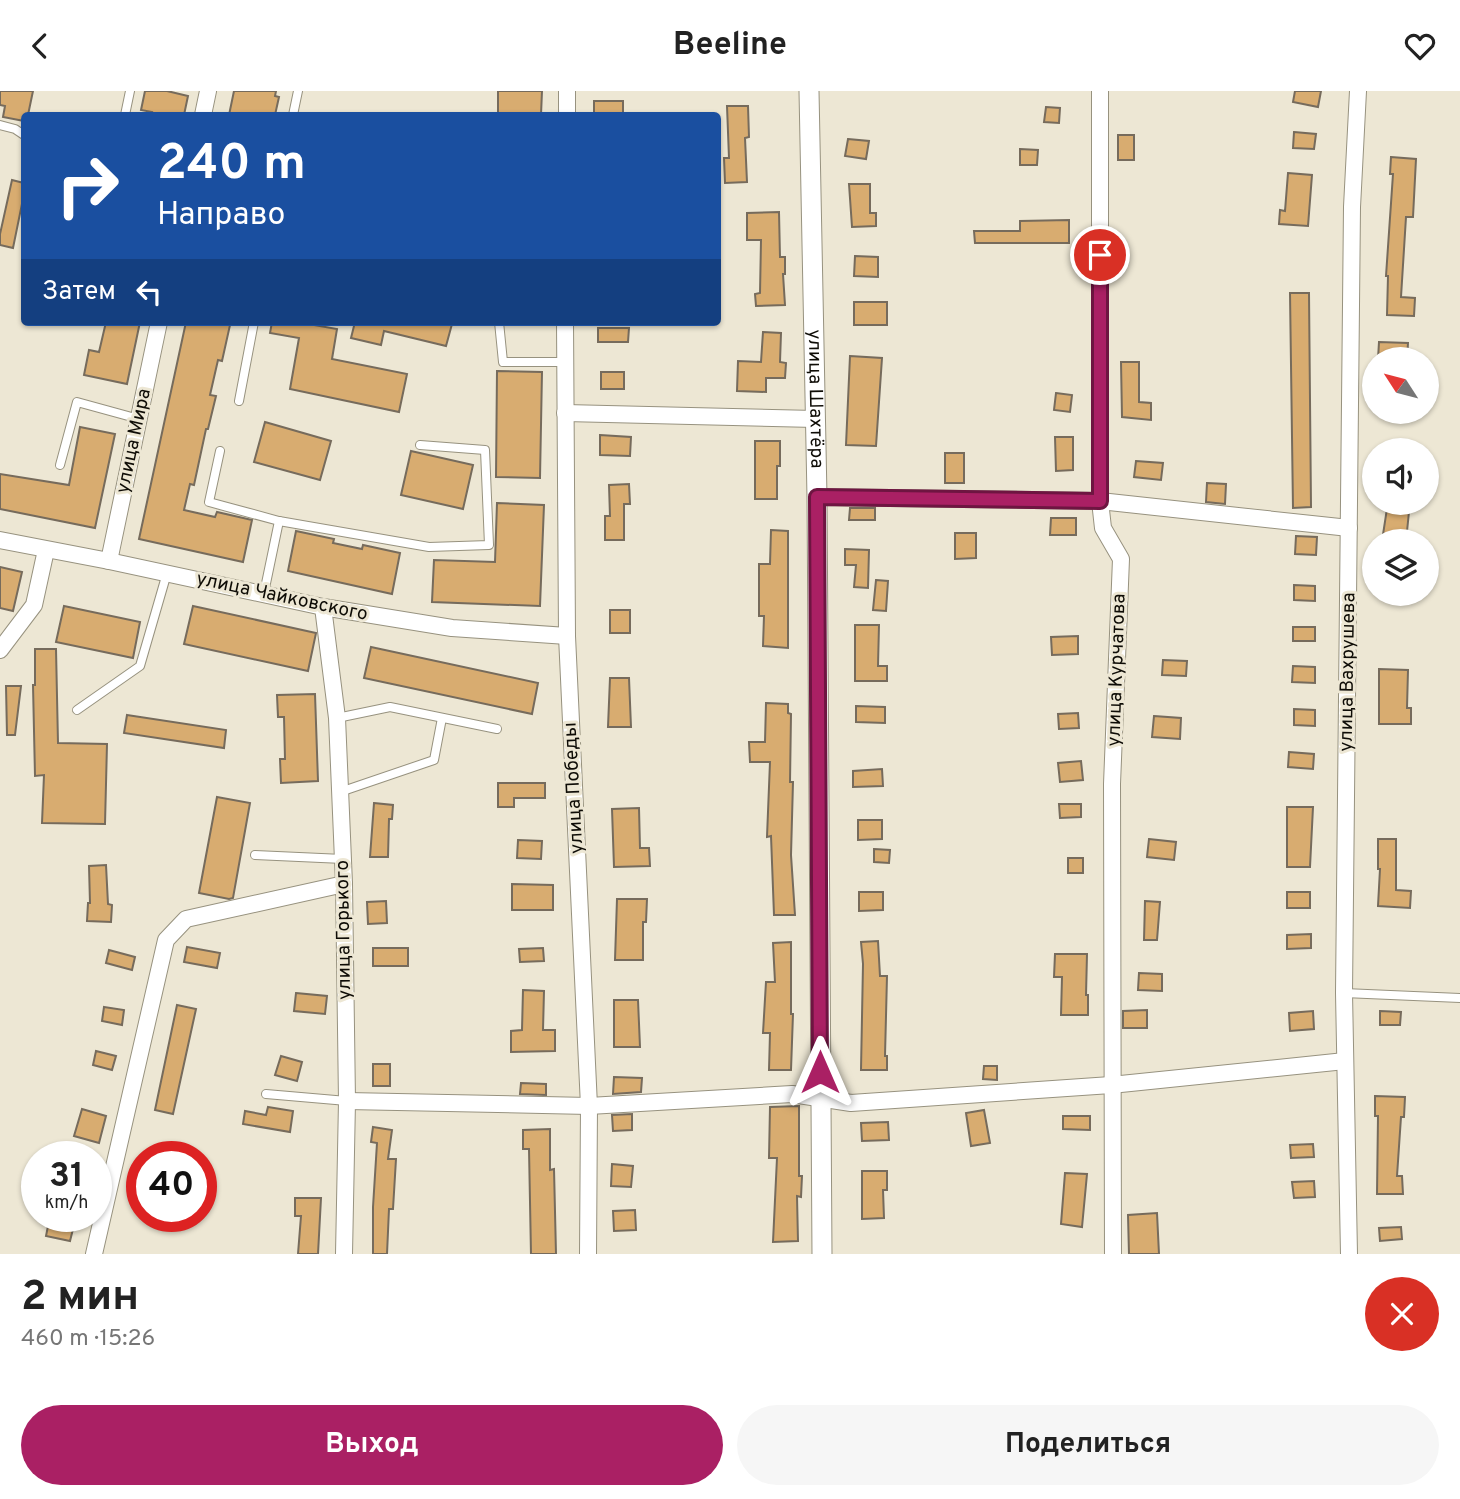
<!DOCTYPE html>
<html lang="ru">
<head>
<meta charset="utf-8">
<style>
  body { margin:0; font-family:Overpass,sans-serif; background:#f6f6f6; color:#222; height:100vh; display:flex; flex-direction:column; font-size:26px; white-space:nowrap }
  * { box-sizing:border-box; margin:0 }
  p { font-size:23px; color:#767676 }
  .icon { flex:none; width:38px; height:38px; fill:none; stroke:currentColor; stroke-width:2; stroke-linecap:round; stroke-linejoin:round }
  .map { position:relative; height:1163px; overflow:hidden }
  .panel { display:flex; flex-direction:column; background:#fff; flex:1 }
  .panel>* { flex:none }
  .top-card { position:absolute; left:21px; top:21px; width:700px; height:214px; border-radius:7px; box-shadow:0 2px 5px #0004; background:#1a4fa0; color:#fff; overflow:hidden }
  .needle { width:46px; rotate:306deg }
  .tools { position:absolute; left:1362px; top:256px; display:grid; gap:14px }
  .tools a { display:grid; place-items:center; width:77px; height:77px; border-radius:50%; background:#fff; box-shadow:0 2px 5px #0004; font-size:35px }
  .speed { position:absolute; left:21px; top:1050px; display:flex; gap:14px; font-size:35px; font-weight:700; text-align:center }
  .speed>* { display:grid; place-content:center; width:91px; height:91px; border-radius:50%; background:#fff; box-shadow:0 2px 5px #0004; line-height:1 }
  .speed small { font-size:18px; font-weight:400 }
  .speed .limit { border:10px solid #d22; background:#fff; color:#111 }
  .pin { position:absolute; display:grid; place-items:center; width:60px; height:60px; color:#fff; margin:-30px; border:4px solid #fff; border-radius:50%; box-shadow:0 2px 7px #0007 }
  .me { position:absolute; width:77px; margin:-38px; rotate:0deg; stroke-linejoin:round; filter:drop-shadow(0 0 5px #0008) }
  .turn { display:flex; align-items:center; gap:24px; height:147px; padding:0 21px; font-size:32px }
  .turn .icon { width:91px; height:91px; stroke-width:2.5 }
  .turn b { display:block; font-size:49px; line-height:60px }
  .then { display:flex; align-items:center; height:66px; padding:0 21px; background:#0003; gap:14px; font-size:26px }
  .round { display:grid; place-items:center; flex:none; width:74px; height:74px; border-radius:37px; background:#f6f6f6 }
  .overview { display:flex; align-items:center; justify-content:space-between; height:119px; padding:0 21px }
  h1 { font-size:42px; font-weight:700; line-height:52px }
  .action { display:flex; gap:14px; margin-top:auto; padding:14px 21px }
  .action a { flex:1; height:80px; border-radius:42px; background:#aa2064; color:#fff; font-size:28px; font-weight:700; line-height:80px; text-align:center }
  .action a+a { background:#f6f6f6; color:#222 }
  header { display:flex; justify-content:space-between; align-items:center; height:91px; padding:0 21px; background:#fff; font-size:32px; font-weight:700 }
  .map>svg:first-child { display:block }
  .building { fill:#d8ac70; stroke:#766b5c; stroke-width:2 }
  .lines { fill:none; stroke-linecap:round; stroke-linejoin:round }
  .service-casing { stroke:#97927f; stroke-width:10 }
  .minor-casing { stroke:#97927f; stroke-width:18 }
  .tertiary-casing { stroke:#97927f; stroke-width:21 }
  .service { stroke:#fff; stroke-width:8 }
  .minor { stroke:#fff; stroke-width:16 }
  .tertiary { stroke:#fff; stroke-width:19 }
  .route-casing { stroke:#6e1541; stroke-width:18 }
  .route { stroke:#aa2064; stroke-width:12 }
  .labels { text-anchor:middle; dominant-baseline:central; stroke-width:6; stroke-linejoin:round; paint-order:stroke }
  .street-label { font-size:19px; fill:#0e0c06; stroke:#ede7d4 }
</style>
</head>
<body>
<header><svg class="icon" aria-label="back" viewBox="0 0 24 24"><path d="M15 5l-7 7 7 7"/></svg>Beeline<svg class="icon" aria-label="heart" viewBox="0 0 24 24"><path d="M12 20l-8-8c-3-5 5-10 8-4 3-6 11-1 8 4z"/></svg></header>
<div class="map">
<svg width="1460" height="1163" viewBox="0 0 1460 1163">
  <rect width="100%" height="100%" fill="#ede7d4"/>
  <g class="building">
    <path d="M 0,0 L 33,0 L 28,24 L 24,24 L 24,30 L 3,26 L 5,15 L 0,14 Z"/>
    <path d="M 145,0 L 167,0 L 188,5 L 184,24 L 151,24 L 152,21 L 141,19 Z"/>
    <path d="M 234,0 L 276,0 L 275,5 L 279,6 L 275,24 L 229,24 Z"/>
    <path d="M 498,0 L 542,0 L 541,24 L 498,24 Z"/>
    <path d="M 1295,0 L 1321,0 L 1318,16 L 1293,11 Z"/>
    <rect x="594" y="10" width="29" height="14"/>
    <path d="M 727,15 L 748,15 L 749,46 L 745,47 L 747,91 L 725,92 L 724,67 L 729,67 Z"/>
    <path d="M 1046,16 L 1060,17 L 1059,32 L 1044,31 Z"/>
    <path d="M 1294,41 L 1316,43 L 1314,58 L 1293,57 Z"/>
    <rect x="1118" y="44" width="16" height="25"/>
    <path d="M 848,48 L 869,50 L 866,68 L 845,65 Z"/>
    <path d="M 1020,58 L 1038,59 L 1037,74 L 1020,74 Z"/>
    <path d="M 1391,66 L 1416,68 L 1413,126 L 1406,126 L 1401,206 L 1415,207 L 1414,225 L 1387,224 L 1388,185 L 1386,185 L 1393,83 L 1390,83 Z"/>
    <path d="M 1288,82 L 1312,84 L 1308,135 L 1279,133 L 1280,119 L 1285,120 Z"/>
    <path d="M 12,89 L 24,92 L 24,103 L 13,157 L 0,154 L 0,143 Z"/>
    <path d="M 849,93 L 870,93 L 870,122 L 876,122 L 876,135 L 852,136 Z"/>
    <path d="M 779,121 L 780,166 L 785,166 L 785,183 L 783,183 L 785,214 L 756,215 L 755,203 L 760,202 L 761,149 L 747,149 L 747,122 Z"/>
    <path d="M 1069,129 L 1069,152 L 975,152 L 974,140 L 1020,140 L 1020,130 Z"/>
    <path d="M 855,165 L 878,166 L 878,186 L 854,185 Z"/>
    <path d="M 1290,202 L 1309,202 L 1311,416 L 1293,417 Z"/>
    <rect x="854" y="211" width="33" height="23"/>
    <path d="M 106,231 L 140,231 L 127,293 L 84,284 L 89,259 L 99,261 Z"/>
    <path d="M 186,231 L 217,231 L 230,234 L 222,270 L 218,269 L 210,304 L 216,305 L 208,338 L 206,338 L 194,394 L 190,393 L 184,419 L 215,426 L 217,421 L 252,429 L 243,471 L 139,448 Z"/>
    <path d="M 272,231 L 297,231 L 337,238 L 332,268 L 407,283 L 399,321 L 290,298 L 299,247 L 270,242 Z"/>
    <path d="M 355,231 L 445,231 L 452,233 L 446,255 L 384,240 L 381,254 L 351,247 Z"/>
    <path d="M 598,237 L 629,237 L 628,251 L 598,251 Z"/>
    <path d="M 763,241 L 781,242 L 780,271 L 786,272 L 785,287 L 766,287 L 766,301 L 737,300 L 738,270 L 761,271 Z"/>
    <path d="M 1379,251 L 1408,252 L 1407,268 L 1378,268 Z"/>
    <path d="M 850,265 L 882,267 L 876,355 L 846,354 Z"/>
    <path d="M 1121,271 L 1139,271 L 1139,311 L 1151,312 L 1151,329 L 1122,326 Z"/>
    <path d="M 497,280 L 542,281 L 540,387 L 496,386 Z"/>
    <rect x="601" y="281" width="23" height="17"/>
    <path d="M 1056,302 L 1072,304 L 1070,321 L 1054,319 Z"/>
    <path d="M 265,331 L 331,350 L 320,389 L 254,371 Z"/>
    <path d="M 80,336 L 115,343 L 95,437 L 0,418 L 0,383 L 69,394 Z"/>
    <path d="M 600,344 L 631,346 L 630,365 L 600,364 Z"/>
    <path d="M 1055,346 L 1073,346 L 1073,379 L 1056,380 Z"/>
    <path d="M 755,350 L 780,350 L 780,375 L 777,375 L 777,408 L 755,408 Z"/>
    <path d="M 411,360 L 473,374 L 463,418 L 401,404 Z"/>
    <rect x="945" y="362" width="19" height="30"/>
    <path d="M 1136,370 L 1163,372 L 1161,389 L 1134,386 Z"/>
    <path d="M 1207,392 L 1226,393 L 1225,413 L 1206,411 Z"/>
    <path d="M 629,393 L 630,413 L 624,413 L 624,449 L 605,449 L 605,425 L 610,425 L 609,394 Z"/>
    <path d="M 1388,411 L 1410,411 L 1406,450 L 1382,450 Z"/>
    <path d="M 497,412 L 544,414 L 540,515 L 432,511 L 434,469 L 495,471 Z"/>
    <path d="M 850,417 L 875,417 L 875,429 L 849,429 Z"/>
    <path d="M 1051,427 L 1076,427 L 1076,444 L 1050,444 Z"/>
    <path d="M 771,439 L 788,440 L 788,557 L 763,555 L 764,525 L 759,525 L 759,473 L 770,473 Z"/>
    <path d="M 296,440 L 334,448 L 333,452 L 362,458 L 363,454 L 400,462 L 392,503 L 288,480 Z"/>
    <path d="M 955,442 L 976,442 L 976,467 L 955,468 Z"/>
    <path d="M 1296,445 L 1317,446 L 1316,464 L 1295,463 Z"/>
    <path d="M 845,458 L 869,459 L 868,497 L 854,496 L 856,474 L 845,474 Z"/>
    <path d="M 0,476 L 22,481 L 13,520 L 0,517 Z"/>
    <path d="M 876,489 L 888,490 L 886,520 L 873,519 Z"/>
    <path d="M 1294,494 L 1315,495 L 1315,510 L 1294,509 Z"/>
    <path d="M 64,515 L 140,531 L 133,567 L 56,551 Z"/>
    <path d="M 193,515 L 316,542 L 308,580 L 184,553 Z"/>
    <rect x="610" y="519" width="20" height="23"/>
    <path d="M 855,534 L 879,534 L 878,575 L 887,575 L 887,590 L 855,590 Z"/>
    <rect x="1293" y="536" width="22" height="14"/>
    <path d="M 1078,545 L 1078,563 L 1052,564 L 1051,546 Z"/>
    <path d="M 371,556 L 538,592 L 532,623 L 364,587 Z"/>
    <path d="M 35,558 L 56,558 L 58,652 L 107,653 L 105,733 L 42,732 L 44,684 L 35,685 L 33,594 L 35,594 Z"/>
    <path d="M 1163,569 L 1187,570 L 1186,585 L 1162,584 Z"/>
    <path d="M 1293,575 L 1315,576 L 1315,592 L 1292,591 Z"/>
    <path d="M 1379,578 L 1408,579 L 1407,617 L 1411,617 L 1411,633 L 1379,633 Z"/>
    <path d="M 610,587 L 629,587 L 631,636 L 608,636 Z"/>
    <path d="M 6,595 L 21,595 L 15,644 L 7,644 Z"/>
    <path d="M 315,603 L 318,690 L 281,692 L 280,668 L 285,668 L 284,626 L 278,626 L 277,604 Z"/>
    <path d="M 766,612 L 788,613 L 788,622 L 791,623 L 790,691 L 793,691 L 791,764 L 795,824 L 774,824 L 771,745 L 767,746 L 770,671 L 750,671 L 749,651 L 765,651 Z"/>
    <path d="M 856,615 L 885,616 L 885,632 L 856,631 Z"/>
    <path d="M 1294,618 L 1315,619 L 1315,635 L 1294,634 Z"/>
    <path d="M 1078,622 L 1079,637 L 1059,638 L 1058,623 Z"/>
    <path d="M 127,624 L 226,639 L 224,657 L 124,642 Z"/>
    <path d="M 1154,625 L 1181,627 L 1180,648 L 1152,646 Z"/>
    <path d="M 1289,661 L 1314,663 L 1313,678 L 1288,676 Z"/>
    <path d="M 1081,670 L 1083,689 L 1060,691 L 1058,672 Z"/>
    <path d="M 882,678 L 883,695 L 853,696 L 853,680 Z"/>
    <path d="M 498,692 L 545,692 L 545,707 L 514,707 L 514,716 L 498,716 Z"/>
    <path d="M 217,706 L 250,712 L 233,807 L 229,808 L 199,802 Z"/>
    <path d="M 374,712 L 393,714 L 392,728 L 389,728 L 388,766 L 370,766 Z"/>
    <path d="M 1059,713 L 1081,713 L 1081,726 L 1060,727 Z"/>
    <path d="M 1287,716 L 1313,716 L 1310,776 L 1287,776 Z"/>
    <path d="M 639,717 L 640,757 L 649,757 L 650,775 L 614,776 L 612,718 Z"/>
    <path d="M 858,729 L 882,729 L 882,748 L 858,749 Z"/>
    <path d="M 1149,748 L 1176,751 L 1174,769 L 1147,766 Z"/>
    <path d="M 1378,748 L 1396,748 L 1396,799 L 1411,800 L 1410,817 L 1378,815 L 1380,778 L 1378,778 Z"/>
    <path d="M 518,749 L 542,750 L 541,768 L 517,767 Z"/>
    <path d="M 874,758 L 890,759 L 889,772 L 874,771 Z"/>
    <rect x="1068" y="767" width="15" height="15"/>
    <path d="M 106,774 L 108,813 L 112,814 L 111,831 L 87,830 L 88,812 L 90,812 L 89,775 Z"/>
    <path d="M 512,793 L 553,794 L 553,819 L 512,819 Z"/>
    <path d="M 859,801 L 883,801 L 883,819 L 859,820 Z"/>
    <rect x="1287" y="801" width="23" height="16"/>
    <path d="M 617,808 L 647,808 L 646,831 L 643,831 L 643,869 L 615,869 Z"/>
    <path d="M 386,810 L 387,832 L 368,833 L 367,811 Z"/>
    <path d="M 1145,810 L 1160,811 L 1157,849 L 1144,849 Z"/>
    <path d="M 1311,843 L 1311,857 L 1287,858 L 1287,844 Z"/>
    <path d="M 878,850 L 880,885 L 887,885 L 885,965 L 887,965 L 887,979 L 861,979 L 863,873 L 861,851 Z"/>
    <path d="M 791,851 L 791,923 L 793,923 L 791,979 L 769,979 L 770,942 L 763,942 L 766,891 L 775,891 L 773,852 Z"/>
    <path d="M 187,856 L 220,862 L 217,877 L 184,871 Z"/>
    <rect x="373" y="857" width="35" height="18"/>
    <path d="M 543,857 L 544,870 L 520,871 L 519,858 Z"/>
    <path d="M 109,859 L 135,866 L 132,879 L 106,872 Z"/>
    <path d="M 1055,863 L 1087,863 L 1086,904 L 1088,904 L 1088,924 L 1061,924 L 1062,886 L 1054,886 Z"/>
    <path d="M 1139,882 L 1162,883 L 1162,900 L 1138,899 Z"/>
    <path d="M 523,899 L 544,900 L 543,939 L 555,939 L 555,960 L 511,961 L 511,940 L 522,939 Z"/>
    <path d="M 296,902 L 327,905 L 325,923 L 294,920 Z"/>
    <path d="M 614,909 L 638,909 L 640,956 L 614,956 Z"/>
    <path d="M 177,914 L 196,918 L 173,1023 L 155,1019 Z"/>
    <path d="M 104,916 L 124,919 L 122,934 L 102,930 Z"/>
    <path d="M 1147,919 L 1147,937 L 1123,937 L 1123,920 Z"/>
    <path d="M 1313,920 L 1314,938 L 1290,940 L 1289,922 Z"/>
    <path d="M 1380,920 L 1401,921 L 1400,934 L 1380,934 Z"/>
    <path d="M 96,960 L 116,965 L 112,979 L 93,974 Z"/>
    <path d="M 281,965 L 302,971 L 297,990 L 275,984 Z"/>
    <rect x="373" y="973" width="17" height="22"/>
    <path d="M 984,975 L 997,975 L 997,989 L 983,988 Z"/>
    <path d="M 614,986 L 642,987 L 641,1001 L 613,1003 Z"/>
    <path d="M 521,992 L 546,993 L 546,1004 L 520,1003 Z"/>
    <path d="M 1375,1005 L 1405,1006 L 1404,1026 L 1401,1026 L 1397,1085 L 1402,1085 L 1403,1103 L 1377,1103 L 1378,1025 L 1375,1025 Z"/>
    <path d="M 799,1015 L 799,1085 L 802,1085 L 801,1106 L 797,1105 L 798,1150 L 773,1151 L 777,1067 L 769,1067 L 770,1016 Z"/>
    <path d="M 268,1016 L 293,1020 L 290,1041 L 243,1033 L 245,1020 L 266,1024 Z"/>
    <path d="M 82,1018 L 106,1025 L 99,1052 L 74,1045 Z"/>
    <path d="M 984,1019 L 990,1052 L 971,1055 L 966,1022 Z"/>
    <path d="M 632,1023 L 632,1039 L 613,1040 L 612,1024 Z"/>
    <path d="M 1063,1025 L 1090,1025 L 1090,1039 L 1063,1038 Z"/>
    <path d="M 888,1031 L 889,1049 L 862,1050 L 861,1032 Z"/>
    <path d="M 373,1036 L 392,1039 L 388,1068 L 396,1068 L 393,1118 L 389,1118 L 387,1163 L 373,1163 L 373,1116 L 377,1052 L 371,1051 Z"/>
    <path d="M 550,1038 L 550,1079 L 554,1078 L 556,1163 L 531,1163 L 529,1058 L 523,1058 L 523,1039 Z"/>
    <path d="M 1313,1053 L 1314,1066 L 1291,1067 L 1290,1054 Z"/>
    <path d="M 612,1073 L 633,1075 L 631,1096 L 611,1095 Z"/>
    <path d="M 862,1080 L 887,1080 L 887,1099 L 883,1099 L 884,1127 L 862,1128 Z"/>
    <path d="M 1065,1082 L 1087,1083 L 1082,1136 L 1061,1133 Z"/>
    <path d="M 1314,1090 L 1315,1106 L 1294,1107 L 1292,1091 Z"/>
    <path d="M 295,1107 L 321,1107 L 318,1163 L 298,1163 L 301,1125 L 295,1125 Z"/>
    <path d="M 635,1119 L 636,1139 L 614,1140 L 613,1120 Z"/>
    <path d="M 1157,1122 L 1159,1163 L 1129,1163 L 1128,1124 Z"/>
    <path d="M 50,1125 L 75,1130 L 70,1150 L 46,1145 Z"/>
    <path d="M 1401,1136 L 1402,1148 L 1380,1150 L 1379,1137 Z"/>
  </g>
  <g class="lines">
    <g class="service-casing">
      <g id="service">
        <path d="M 125,24 L 130,0"/>
        <path d="M 293,24 L 298,0"/>
        <path d="M 0,34 L 15,38 L 24,44"/>
        <path d="M 499,231 L 503,271 L 565,271"/>
        <path d="M 239,310 L 254,231"/>
        <path d="M 220,360 L 209,411 L 279,430 L 429,456 L 489,454 L 485,359 L 420,354"/>
        <path d="M 60,374 L 77,311 L 139,328"/>
        <path d="M 264,502 L 279,430"/>
        <path d="M 77,619 L 140,575 L 167,482"/>
        <path d="M 337,627 L 390,616 L 497,638"/>
        <path d="M 340,701 L 434,669 L 442,627"/>
        <path d="M 255,764 L 343,768"/>
        <path d="M 1344,902 L 1460,907"/>
        <path d="M 266,1003 L 347,1010"/>
      </g>
    </g>
    <g class="minor-casing">
      <g id="minor">
        <path d="M 1100,0 L 1100,410 L 1103,437 L 1121,468 L 1112,693 L 1113,1163"/>
        <path d="M 203,24 L 208,0"/>
        <path d="M 567,24 L 567,0"/>
        <path d="M 565,231 L 567,545 L 589,1015 L 588,1163"/>
        <path d="M 565,322 L 815,328"/>
        <path d="M 817,406 L 1100,410 L 1349,437"/>
        <path d="M 0,449 L 109,470 L 323,516 L 452,537 L 567,545"/>
        <path d="M 109,470 L 159,231"/>
        <path d="M 323,516 L 337,627 L 344,793 L 347,1010 L 344,1163"/>
        <path d="M 0,559 L 34,514 L 46,459"/>
        <path d="M 347,1010 L 589,1015 L 792,1003 L 851,1012 L 1111,994 L 1345,970"/>
        <path d="M 94,1163 L 166,849 L 186,828 L 344,793"/>
        <path d="M 1349,1163 L 1344,902 L 1352,116 L 1358,0"/>
      </g>
    </g>
    <g class="tertiary-casing">
      <g id="tertiary">
        <path id="s1" d="M 809,0 L 817,406 L 822,1163"/>
      </g>
    </g>
    <use href="#service" class="service"/>
    <use href="#minor" class="minor"/>
    <use href="#tertiary" class="tertiary"/>
  </g>
  <g class="lines">
    <g class="route-casing">
      <path id="route" d="M 820,981 L 817,406 L 1100,410 L 1100,164"/>
    </g>
    <use href="#route" class="route"/>
  </g>
  <g class="labels">
    <g class="street-label">
      <text stroke="none"><textPath href="#s1" startOffset="308">улица Шахтёра</textPath></text>
      <text transform="translate(134 350) rotate(-78)">улица Мира</text>
      <text transform="translate(282 506) rotate(12)">улица Чайковского</text>
      <text transform="translate(1117 579) rotate(-88)">улица Курчатова</text>
      <text transform="translate(1348 581) rotate(-89)">улица Вахрушева</text>
      <text transform="translate(574 697) rotate(-93)">улица Победы</text>
      <text transform="translate(344 839) rotate(-91)">улица Горького</text>
    </g>
  </g>
</svg>
<div class="tools">
<a><svg class="needle" viewBox="-14 -14 28 28"><path d="M0-13l5 13h-10z" fill="#e53935"/><path d="M0 13l5-13h-10z" fill="#767676"/></svg></a>
<a><svg class="icon" aria-label="sound" viewBox="0 0 24 24"><path d="M4 9h4l5-4v14l-5-4H4zM17 9q2 3 0 6"/></svg></a>
<a><svg class="icon" aria-label="layers" viewBox="0 0 24 24"><path d="M12 4l9 5-9 5-9-5zM3 14l9 5 9-5"/></svg></a>
</div>
<div class="speed"><div>31<small>km/h</small></div><div class="limit">40</div></div>
<div class="pin" style="left:1100px;top:164px;background:#d93025"><svg class="icon" aria-label="arrive" viewBox="0 0 24 24"><path d="M6 21V4h12l-3 4 3 4H6"/></svg></div>
<svg class="me" style="left:820px;top:981px" viewBox="-20 -20 40 40"><path d="M0-17L14 15 0 8-14 15z" fill="#aa2064" stroke="#fff" stroke-width="4"/></svg>
<div class="top-card">
<div class="turn"><svg class="icon" aria-label="right" viewBox="0 0 24 24"><path d="M7 20v-9h11M14 6l5 5-5 5"/></svg><div><b>240 m</b>Направо</div></div>
<div class="then">Затем<svg class="icon" aria-label="left" viewBox="0 0 24 24"><path d="M17 20v-9H6M10 6l-5 5 5 5"/></svg></div>
</div>
</div>
<section class="panel">
<div class="overview"><div><h1>2 мин</h1><p>460 m · 15:26</p></div><a class="round" style="background:#d93025;color:#fff"><svg class="icon" aria-label="close" viewBox="0 0 24 24"><path d="M6 6l12 12M18 6L6 18"/></svg></a></div>
<div class="action"><a>Выход</a><a>Поделиться</a></div>
</section>
</body>
</html>
